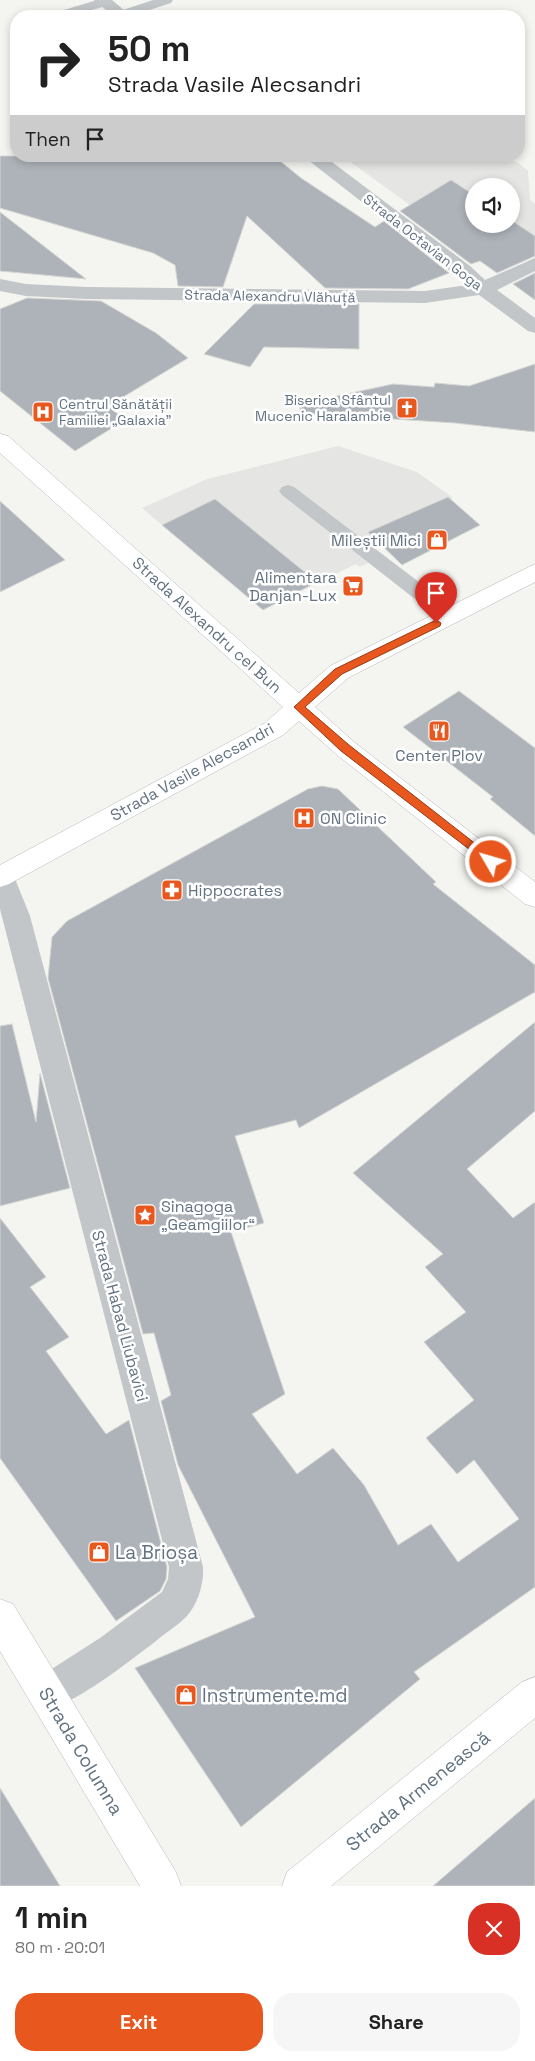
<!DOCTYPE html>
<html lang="en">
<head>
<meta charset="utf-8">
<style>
  body { margin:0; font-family:"Space Grotesk",sans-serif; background:#f6f6f6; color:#222; height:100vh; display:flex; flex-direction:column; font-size:19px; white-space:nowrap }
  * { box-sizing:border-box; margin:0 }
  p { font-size:16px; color:#767676 }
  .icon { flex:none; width:28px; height:28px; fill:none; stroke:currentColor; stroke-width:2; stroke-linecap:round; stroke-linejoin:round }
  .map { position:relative; height:1886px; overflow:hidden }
  .sheet { display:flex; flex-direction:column; background:#fff; flex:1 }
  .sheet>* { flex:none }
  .banner { position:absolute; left:10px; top:10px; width:515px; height:152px; border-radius:20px; box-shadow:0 2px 8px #0003; background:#fff; color:#222; overflow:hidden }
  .buttons { position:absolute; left:465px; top:178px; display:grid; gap:10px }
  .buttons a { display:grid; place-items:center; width:55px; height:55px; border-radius:50%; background:#fff; box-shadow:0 2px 8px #0003; font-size:25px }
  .pin { position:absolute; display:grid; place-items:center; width:42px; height:42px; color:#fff; margin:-51px -21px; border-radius:50% 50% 50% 0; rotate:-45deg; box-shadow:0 0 5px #0007 }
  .pin .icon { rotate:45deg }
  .me { position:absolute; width:55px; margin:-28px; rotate:308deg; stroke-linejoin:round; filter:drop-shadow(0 0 4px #0008) }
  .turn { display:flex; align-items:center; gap:18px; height:105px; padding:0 15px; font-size:22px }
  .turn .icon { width:65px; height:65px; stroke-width:2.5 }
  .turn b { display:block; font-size:35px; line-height:42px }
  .then { display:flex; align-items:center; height:48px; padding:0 15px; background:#0003; gap:10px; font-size:19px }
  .round { display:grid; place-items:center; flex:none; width:52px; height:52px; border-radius:20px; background:#f6f6f6 }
  .head { display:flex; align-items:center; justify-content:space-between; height:85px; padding:0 15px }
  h1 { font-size:30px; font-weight:700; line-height:38px }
  .primary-button { display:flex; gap:10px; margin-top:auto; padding:10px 15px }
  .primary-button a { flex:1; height:58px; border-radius:20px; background:#e7571e; color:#fff; font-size:20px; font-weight:700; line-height:58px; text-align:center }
  .primary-button a+a { background:#f6f6f6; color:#222 }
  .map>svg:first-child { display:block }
  .built { fill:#e5e6e4; fill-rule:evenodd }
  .building { fill:#adb3b9; stroke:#d6d6d3 }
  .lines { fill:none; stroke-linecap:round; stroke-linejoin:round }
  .secondary-casing { stroke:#b4b9be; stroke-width:1 }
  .lane { fill:#c2c6c9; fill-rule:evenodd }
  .street { fill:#c2c6c9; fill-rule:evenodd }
  .secondary { fill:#fff; fill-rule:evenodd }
  .route { fill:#e7571e; stroke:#963914 }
  .labels { text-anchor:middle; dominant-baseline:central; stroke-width:5; stroke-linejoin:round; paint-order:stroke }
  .far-street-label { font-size:14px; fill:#637382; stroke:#fff }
  .far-poi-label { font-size:14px; fill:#637382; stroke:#fff; text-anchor:end }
  .poi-label { font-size:16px; fill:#637382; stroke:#fff; text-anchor:start }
  .street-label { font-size:16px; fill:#637382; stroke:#fff }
  .near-poi-label { font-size:19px; fill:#637382; stroke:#fff; text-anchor:start }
  .near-street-label { font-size:19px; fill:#637382; stroke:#fff }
</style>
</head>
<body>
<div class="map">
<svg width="535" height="1886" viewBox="0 0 535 1886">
  <rect width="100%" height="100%" fill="#f4f5f0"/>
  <g class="built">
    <path d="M 342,156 L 503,156 L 520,164 L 528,171 L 530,200 L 535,204 L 535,248 L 410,205 ZM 474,186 L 511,186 L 511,224 L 474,224 Z"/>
    <path d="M 338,446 L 417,472 L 453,498 L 359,541 L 378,558 L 360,567 L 356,564 L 263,610 L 142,508 L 207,479 Z"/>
  </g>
  <g class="building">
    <path d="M 0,156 L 274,156 L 301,178 L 375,227 L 384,221 L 449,273 L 408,289 L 325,288 L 247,216 L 223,287 L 178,286 L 175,265 L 153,253 L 0,208 Z"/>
    <path d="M 451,180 L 474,195 L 474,224 L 511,224 L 511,220 L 535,236 L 535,256 L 497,273 L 480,261 L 471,264 L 400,211 Z"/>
    <path d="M 0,212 L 86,279 L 0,271 Z"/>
    <path d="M 535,273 L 535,300 L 513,284 Z"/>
    <path d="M 27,298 L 101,301 L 156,333 L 188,358 L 108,406 L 125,420 L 75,451 L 0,391 L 0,309 Z"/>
    <path d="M 254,304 L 359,304 L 359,349 L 264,347 L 250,367 L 204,354 Z"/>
    <path d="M 535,364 L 535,432 L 455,423 L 300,413 L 300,404 L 393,384 L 434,387 L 435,383 L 469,386 Z"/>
    <path d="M 448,497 L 480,525 L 402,565 L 368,532 Z"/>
    <path d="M 215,499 L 317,582 L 263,610 L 162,525 Z"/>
    <path d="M 0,501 L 65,560 L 0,592 Z"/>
    <path d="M 459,691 L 535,748 L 535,836 L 490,799 L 493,797 L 403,727 Z"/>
    <path d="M 322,786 L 338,789 L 436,882 L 433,884 L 535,965 L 535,992 L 299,1128 L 296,1120 L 235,1136 L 264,1223 L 231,1232 L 285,1394 L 252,1414 L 297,1474 L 333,1448 L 364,1485 L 398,1545 L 431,1524 L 458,1562 L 519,1519 L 474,1460 L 457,1474 L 426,1438 L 474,1400 L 424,1342 L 466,1312 L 425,1267 L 443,1254 L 353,1173 L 535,1022 L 535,1111 L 467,1169 L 513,1218 L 535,1202 L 535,1587 L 414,1672 L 420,1679 L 241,1827 L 135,1668 L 255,1617 L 178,1465 L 161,1401 L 171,1395 L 154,1333 L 143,1334 L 48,978 L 52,937 L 67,921 L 308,789 Z"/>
    <path d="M 12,1024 L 36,1122 L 40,1073 L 70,1188 L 0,1206 L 0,1026 Z"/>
    <path d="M 0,1218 L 46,1277 L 30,1287 L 69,1337 L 46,1351 L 106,1434 L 129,1420 L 167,1567 L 166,1579 L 160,1591 L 116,1621 L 0,1458 Z"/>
    <path d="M 0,1788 L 60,1886 L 0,1886 Z"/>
    <path d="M 535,1798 L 535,1886 L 433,1886 Z"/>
  </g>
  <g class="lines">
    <g class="secondary-casing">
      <g id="secondary">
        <path d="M 0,434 L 8,436 L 299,693 L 330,666 L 535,564 L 535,582 L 348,678 L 315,707 L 354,742 L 535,882 L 535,907 L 525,904 L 336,754 L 299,721 L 283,735 L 9,884 L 0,887 L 0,865 L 265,723 L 283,707 L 0,453 Z"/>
        <path d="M 0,1599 L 13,1604 L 176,1872 L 181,1886 L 140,1886 L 0,1651 Z"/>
        <path d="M 535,1677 L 535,1718 L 331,1886 L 282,1886 L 287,1872 L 522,1682 Z"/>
      </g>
    </g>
    <g class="lane">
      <path d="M 97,0 L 109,0 L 111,2 L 109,5 L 72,16 L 52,16 L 54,13 Z"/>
      <path d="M 153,0 L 173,0 L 171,3 L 131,16 L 115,15 L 117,12 Z"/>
      <path d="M 288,485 L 294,487 L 457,611 L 460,616 L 457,621 L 450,623 L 443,621 L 282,495 L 279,491 L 282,487 Z"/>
    </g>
    <g class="street">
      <path d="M 94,0 L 112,0 L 131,16 L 113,16 Z"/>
      <path d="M 303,156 L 324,156 L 470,266 L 485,280 L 535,258 L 535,271 L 497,290 L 535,318 L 535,333 L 528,331 L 479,295 L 425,303 L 87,299 L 26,296 L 0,291 L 0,279 L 26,284 L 87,287 L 425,291 L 468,285 Z"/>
      <path d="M 0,866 L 11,869 L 30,916 L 203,1567 C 204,1584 198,1604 186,1617 C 177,1626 165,1633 156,1641 C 122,1667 85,1696 46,1712 L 33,1707 L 28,1694 L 33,1681 L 100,1638 L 162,1592 L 168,1579 L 169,1567 L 0,909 Z"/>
    </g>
    <use href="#secondary" class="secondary"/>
  </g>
  <path class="route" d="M 436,620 L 441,623 L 440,626 L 342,674 L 305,707 L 349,745 L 495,859 L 497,862 L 491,866 L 341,751 L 294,707 L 335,669 Z"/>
  <defs>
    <g id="church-square" transform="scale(1.125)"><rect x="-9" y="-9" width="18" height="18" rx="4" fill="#e7571e" stroke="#fff"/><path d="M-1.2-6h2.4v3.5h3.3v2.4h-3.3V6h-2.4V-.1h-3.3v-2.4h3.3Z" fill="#fff"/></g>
    <g id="hospital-square" transform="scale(1.125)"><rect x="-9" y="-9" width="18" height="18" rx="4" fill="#e7571e" stroke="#fff"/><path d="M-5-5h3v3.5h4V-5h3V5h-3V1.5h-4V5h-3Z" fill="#fff"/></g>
    <g id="shop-square" transform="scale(1.125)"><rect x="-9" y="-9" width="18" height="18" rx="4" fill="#e7571e" stroke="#fff"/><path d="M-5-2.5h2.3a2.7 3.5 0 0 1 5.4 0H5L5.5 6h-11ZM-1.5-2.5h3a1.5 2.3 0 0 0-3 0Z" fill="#fff"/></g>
    <g id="supermarket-square" transform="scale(1.125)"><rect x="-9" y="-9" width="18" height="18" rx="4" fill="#e7571e" stroke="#fff"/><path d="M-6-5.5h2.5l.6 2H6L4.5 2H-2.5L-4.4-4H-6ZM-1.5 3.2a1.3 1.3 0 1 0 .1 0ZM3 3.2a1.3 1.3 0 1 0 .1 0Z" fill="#fff"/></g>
    <g id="restaurant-square" transform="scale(1.125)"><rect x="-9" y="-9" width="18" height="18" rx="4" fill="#e7571e" stroke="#fff"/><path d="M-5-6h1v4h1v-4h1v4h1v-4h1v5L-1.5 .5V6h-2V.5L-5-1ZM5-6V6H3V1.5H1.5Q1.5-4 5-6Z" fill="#fff"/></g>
    <g id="pharmacy-square" transform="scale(1.125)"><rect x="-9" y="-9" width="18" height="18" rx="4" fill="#e7571e" stroke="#fff"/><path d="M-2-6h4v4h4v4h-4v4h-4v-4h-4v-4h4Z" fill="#fff"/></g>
    <g id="sight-square" transform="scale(1.125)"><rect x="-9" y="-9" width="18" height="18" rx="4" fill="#e7571e" stroke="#fff"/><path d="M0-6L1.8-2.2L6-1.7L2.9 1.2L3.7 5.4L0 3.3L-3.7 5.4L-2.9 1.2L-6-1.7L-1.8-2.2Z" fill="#fff"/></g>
  </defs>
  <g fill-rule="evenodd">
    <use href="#church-square" x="407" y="408"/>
    <use href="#hospital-square" x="43" y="412"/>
    <use href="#shop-square" x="437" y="540"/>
    <use href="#supermarket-square" x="353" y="586"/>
    <use href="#restaurant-square" x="439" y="731"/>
    <use href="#hospital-square" x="304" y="818"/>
    <use href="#pharmacy-square" x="172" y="890"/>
    <use href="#sight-square" x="145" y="1215"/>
    <use href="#shop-square" x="99" y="1552"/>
    <use href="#shop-square" x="186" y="1695"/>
  </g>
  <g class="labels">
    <g class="far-street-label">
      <text transform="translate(423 242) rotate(38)">Strada Octavian Goga</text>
      <text transform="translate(270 296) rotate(1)">Strada Alexandru Vlăhuță</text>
    </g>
    <g class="far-poi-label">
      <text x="391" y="400">Biserica Sfântul<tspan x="391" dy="16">Mucenic Haralambie</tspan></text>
      <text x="59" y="404" text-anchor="start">Centrul Sănătății<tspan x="59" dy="16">Familiei „Galaxia”</tspan></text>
    </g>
    <g class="poi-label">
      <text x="421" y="540" text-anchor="end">Mileștii Mici</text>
      <text x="337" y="577" text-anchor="end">Alimentara<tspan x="337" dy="18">Danjan-Lux</tspan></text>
      <text x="439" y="755" text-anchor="middle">Center Plov</text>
      <text x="320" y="818">ON Clinic</text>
      <text x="188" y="890">Hippocrates</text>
      <text x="161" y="1206">Sinagoga<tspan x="161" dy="18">„Geamgiilor“</tspan></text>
    </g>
    <g class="street-label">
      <text transform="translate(207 625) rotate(42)">Strada Alexandru cel Bun</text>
      <text transform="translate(192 772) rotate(-29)">Strada Vasile Alecsandri</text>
      <text transform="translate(120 1316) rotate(75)">Strada Habad Liubavici</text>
    </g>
    <g class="near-poi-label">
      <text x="115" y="1552">La Brioșa</text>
      <text x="202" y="1695">Instrumente.md</text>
    </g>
    <g class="near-street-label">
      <text transform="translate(81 1751) rotate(59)">Strada Columna</text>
      <text transform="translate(418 1791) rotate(-39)">Strada Armenească</text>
    </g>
  </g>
</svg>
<div class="buttons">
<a><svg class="icon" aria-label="sound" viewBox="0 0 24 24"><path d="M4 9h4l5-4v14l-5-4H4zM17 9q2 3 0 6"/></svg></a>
</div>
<div class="pin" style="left:436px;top:623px;background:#d93025"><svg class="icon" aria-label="arrive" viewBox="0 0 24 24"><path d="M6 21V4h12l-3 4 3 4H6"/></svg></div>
<svg class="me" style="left:491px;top:862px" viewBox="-20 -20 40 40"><circle r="17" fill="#e7571e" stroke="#fff" stroke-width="3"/><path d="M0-11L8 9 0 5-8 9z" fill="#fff"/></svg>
<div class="banner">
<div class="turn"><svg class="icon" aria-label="right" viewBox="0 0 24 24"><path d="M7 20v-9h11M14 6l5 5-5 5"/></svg><div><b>50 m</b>Strada Vasile Alecsandri</div></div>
<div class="then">Then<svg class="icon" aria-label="arrive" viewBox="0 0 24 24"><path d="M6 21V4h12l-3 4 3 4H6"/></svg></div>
</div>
</div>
<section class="sheet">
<div class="head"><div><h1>1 min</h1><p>80 m · 20:01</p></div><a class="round" style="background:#d93025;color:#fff"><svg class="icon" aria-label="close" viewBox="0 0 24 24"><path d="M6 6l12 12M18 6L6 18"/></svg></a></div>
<div class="primary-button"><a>Exit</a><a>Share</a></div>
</section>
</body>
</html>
